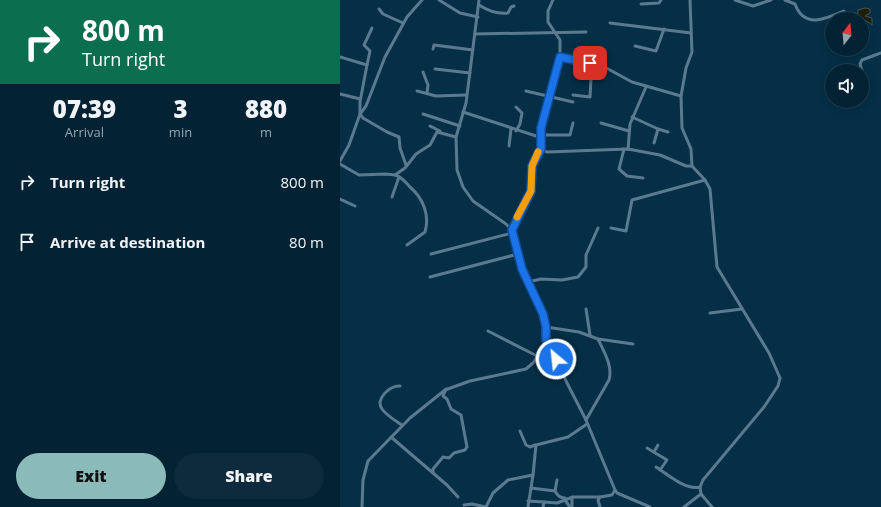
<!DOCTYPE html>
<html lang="en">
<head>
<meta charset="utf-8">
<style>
  body { margin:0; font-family:"Open Sans",sans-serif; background:#0d2b3d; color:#f1f3f6; height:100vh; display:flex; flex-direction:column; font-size:15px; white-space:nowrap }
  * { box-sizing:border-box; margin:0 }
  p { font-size:13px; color:#97a4ad }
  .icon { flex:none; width:22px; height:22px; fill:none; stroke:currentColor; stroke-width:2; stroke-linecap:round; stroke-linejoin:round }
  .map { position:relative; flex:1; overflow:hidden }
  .details { display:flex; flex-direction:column; background:#032335; width:340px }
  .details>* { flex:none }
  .hud { background:#0b6e4f; color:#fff; overflow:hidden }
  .needle { width:26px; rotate:16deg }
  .tools { position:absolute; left:485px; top:12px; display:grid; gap:8px }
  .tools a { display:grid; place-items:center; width:44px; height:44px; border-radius:50%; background:#032335; box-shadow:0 2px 10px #0003,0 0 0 1px #244050; font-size:20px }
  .pin { position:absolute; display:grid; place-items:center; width:34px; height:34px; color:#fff; margin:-17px; border-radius:8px; box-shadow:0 2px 6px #0006 }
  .me { position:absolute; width:44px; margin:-22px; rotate:332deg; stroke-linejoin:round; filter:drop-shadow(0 0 3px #0008) }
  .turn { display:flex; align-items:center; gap:14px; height:84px; padding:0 16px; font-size:18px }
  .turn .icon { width:52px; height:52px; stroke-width:2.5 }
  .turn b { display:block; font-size:28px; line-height:34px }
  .eta { display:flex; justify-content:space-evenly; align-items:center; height:68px; text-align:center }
  .eta b { font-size:24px; font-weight:800; line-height:28px }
  .primary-button { display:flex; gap:8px; margin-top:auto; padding:8px 16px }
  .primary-button a { flex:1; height:46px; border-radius:24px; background:#8bbbb9; color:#111; font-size:16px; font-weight:800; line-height:46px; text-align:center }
  .primary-button a+a { background:#0d2b3d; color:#f1f3f6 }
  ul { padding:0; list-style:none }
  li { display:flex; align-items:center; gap:12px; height:60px; padding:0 16px }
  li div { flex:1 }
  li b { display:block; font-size:15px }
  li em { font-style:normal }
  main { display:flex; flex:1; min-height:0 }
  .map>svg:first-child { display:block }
  .water { fill:#1b1f0d; stroke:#495651 }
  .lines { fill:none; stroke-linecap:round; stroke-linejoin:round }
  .minor { stroke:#5c7a8f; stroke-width:3 }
  .route-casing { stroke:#114b97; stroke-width:10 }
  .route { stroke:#1a73e8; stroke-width:7 }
  .slow { stroke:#f59e0b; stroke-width:7 }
</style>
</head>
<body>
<main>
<section class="details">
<div class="hud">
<div class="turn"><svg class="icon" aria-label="right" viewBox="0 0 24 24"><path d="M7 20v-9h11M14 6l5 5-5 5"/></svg><div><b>800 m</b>Turn right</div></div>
</div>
<div class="eta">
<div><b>07:39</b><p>Arrival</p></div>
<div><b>3</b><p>min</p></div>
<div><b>880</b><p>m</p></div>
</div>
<ul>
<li><svg class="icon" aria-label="right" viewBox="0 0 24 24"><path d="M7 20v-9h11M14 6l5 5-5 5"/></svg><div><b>Turn right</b></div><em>800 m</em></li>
<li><svg class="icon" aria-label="arrive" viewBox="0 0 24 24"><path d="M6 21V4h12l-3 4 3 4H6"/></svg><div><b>Arrive at destination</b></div><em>80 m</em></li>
</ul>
<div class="primary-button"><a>Exit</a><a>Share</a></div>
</section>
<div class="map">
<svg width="541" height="507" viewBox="0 0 541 507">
  <rect width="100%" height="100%" fill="#042f47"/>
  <path class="water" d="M 525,8 L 530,9 L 530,13 L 525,16 L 532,18 L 532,25 L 518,15 L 514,17 L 503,18 L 513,12 L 518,14 L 518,10 Z"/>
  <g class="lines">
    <g class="minor">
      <path d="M 99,0 L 120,13 L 138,17"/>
      <path d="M 395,0 L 413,6 L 431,0"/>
      <path d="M 445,0 L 455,4 C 464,29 486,19 504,11"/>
      <path d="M 301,4 L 319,3 L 321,0"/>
      <path d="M 139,5 C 148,11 157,14 168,13 L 171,7 L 174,6"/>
      <path d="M 39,9 L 43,14 L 63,23"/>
      <path d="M 270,23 L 351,33"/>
      <path d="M 135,34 L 246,32"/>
      <path d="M 295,46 L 316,51 L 324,29"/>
      <path d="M 93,49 L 94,45 L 133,50"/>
      <path d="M 0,57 L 27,65 L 20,102 L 20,114 L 23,118 L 47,132 L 59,137 L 60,148 L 66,165"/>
      <path d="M 220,57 L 259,64 L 292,82 L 341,96"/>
      <path d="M 252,63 L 253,51 L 257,49"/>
      <path d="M 27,65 L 30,51 L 24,45 L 32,28"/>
      <path d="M 95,69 L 130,73"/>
      <path d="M 522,71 L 520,64 L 522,60 L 541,53"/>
      <path d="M 522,71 L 526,88 L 525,90 L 522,90"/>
      <path d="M 83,72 L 88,85 L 87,93"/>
      <path d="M 77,91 L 96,96 L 126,95"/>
      <path d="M 186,91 L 233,102"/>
      <path d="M 0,94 L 20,99"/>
      <path d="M 233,95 L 250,97 L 251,78 L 254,63"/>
      <path d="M 176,107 L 182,113 L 180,124 L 176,131"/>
      <path d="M 123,112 L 196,136 L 201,135 L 230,135 L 233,123"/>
      <path d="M 83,114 L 120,126"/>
      <path d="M 292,117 L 318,129 L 328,132"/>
      <path d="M 261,123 L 289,131"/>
      <path d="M 90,126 L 100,131"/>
      <path d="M 314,143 L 318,129"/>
      <path d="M 169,146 L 171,129"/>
      <path d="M 201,149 L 207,152 L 288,149 L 320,155 L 346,166 L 352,166"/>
      <path d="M 284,149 L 279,169 L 287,176 L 303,178"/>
      <path d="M 288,149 L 290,124 L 306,87"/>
      <path d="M 0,161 L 9,145 L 20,114 L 26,106 L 45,57 L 67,17 L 82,0"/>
      <path d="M 0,164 L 19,175 L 46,174 L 55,175 L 65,168 L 76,154 L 90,145 L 97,132 L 116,137"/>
      <path d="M 55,175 C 62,177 65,182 70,187 C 83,198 90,215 85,232 L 67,245"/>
      <path d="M 52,197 L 59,177"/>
      <path d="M 0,199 L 15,206"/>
      <path d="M 271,228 L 286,231 L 292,200 L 365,180"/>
      <path d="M 172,230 L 191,191 L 192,166 L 201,149 L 201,128 L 220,57 L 220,40 L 208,22 L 208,11 L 213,0"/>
      <path d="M 91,254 L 172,233"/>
      <path d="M 90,277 L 178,254"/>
      <path d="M 188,282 L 201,279 L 222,280 L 238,277 L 246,267 L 246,255 L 258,228"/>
      <path d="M 246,309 L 250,335"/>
      <path d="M 370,313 L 402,309"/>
      <path d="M 206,327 L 239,332 L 258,339 L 293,344"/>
      <path d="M 148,331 L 197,356"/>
      <path d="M 206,340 L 214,352 L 226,381 L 246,420 L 275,490 L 277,493 L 310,507"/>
      <path d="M 60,386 C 50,385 35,399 42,409 C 47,416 56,421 62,425"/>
      <path d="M 246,420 L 269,380 C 273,366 264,352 258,339"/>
      <path d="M 180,431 L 186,445 L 190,447 L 195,445"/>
      <path d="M 51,437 L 107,485 L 118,497"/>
      <path d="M 307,448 L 327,460 L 320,470"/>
      <path d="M 314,452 L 318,445"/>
      <path d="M 316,467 C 327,474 346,491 360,487"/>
      <path d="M 93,472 L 93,469 L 103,457 L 109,458 L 114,453 L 125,450 L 127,447 L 121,415 L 111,409 L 107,399 L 103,396 L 106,389"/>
      <path d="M 191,488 L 215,491 C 217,495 221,498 225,498"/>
      <path d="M 215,491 L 217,480"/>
      <path d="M 361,494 L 372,507"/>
      <path d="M 232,497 L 232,507"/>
      <path d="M 224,499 L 230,507"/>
      <path d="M 188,501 L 204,502"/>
      <path d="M 124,505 L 132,504 L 146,507"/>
      <path d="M 22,507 L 23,480 L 28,461 L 70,418 L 105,390 L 130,381 L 186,369 L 194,362 L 206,340 L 206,327 L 203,314 L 185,277 L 172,230 L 166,224 L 133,201 L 123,187 L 117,170 L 116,137 L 126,103 L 139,0"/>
      <path d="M 146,507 L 153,493 L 168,480 L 193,475 L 196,445 L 228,437 L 247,424"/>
      <path d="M 188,507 L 193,475"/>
      <path d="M 203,507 L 204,502 L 217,503 L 233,497 L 260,497"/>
      <path d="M 260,507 L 258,500 L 260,497 L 272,495 L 275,490"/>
      <path d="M 344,507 L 361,494 L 360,487 L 363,480 L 424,407 L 438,386 L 440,378 L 429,353 L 377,267 L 370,189 L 365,180 L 352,166 L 351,149 L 342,128 L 341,96 L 346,68 L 352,52 L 350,0"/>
    </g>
  </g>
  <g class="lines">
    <g class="route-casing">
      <path id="route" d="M 216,359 L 206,340 L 206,327 L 203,314 L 182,269 L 172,230 L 191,191 L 192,166 L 201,149 L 201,128 L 220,57 L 250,63"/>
    </g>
    <use href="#route" class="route"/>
    <path class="slow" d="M 177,217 L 191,191 L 192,166 L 198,152"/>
  </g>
</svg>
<div class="tools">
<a><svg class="needle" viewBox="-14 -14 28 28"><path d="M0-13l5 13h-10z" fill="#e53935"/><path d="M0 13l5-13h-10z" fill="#97a4ad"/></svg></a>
<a><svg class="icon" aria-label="sound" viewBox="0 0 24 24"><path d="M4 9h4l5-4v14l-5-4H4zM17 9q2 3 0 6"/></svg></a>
</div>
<div class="pin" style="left:250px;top:63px;background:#d93025"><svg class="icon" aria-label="arrive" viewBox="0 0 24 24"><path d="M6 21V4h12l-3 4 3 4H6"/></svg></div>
<svg class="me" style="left:216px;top:359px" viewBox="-20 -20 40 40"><circle r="17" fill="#1a73e8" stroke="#fff" stroke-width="3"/><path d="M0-11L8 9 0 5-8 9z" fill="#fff"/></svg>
</div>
</main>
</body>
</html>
